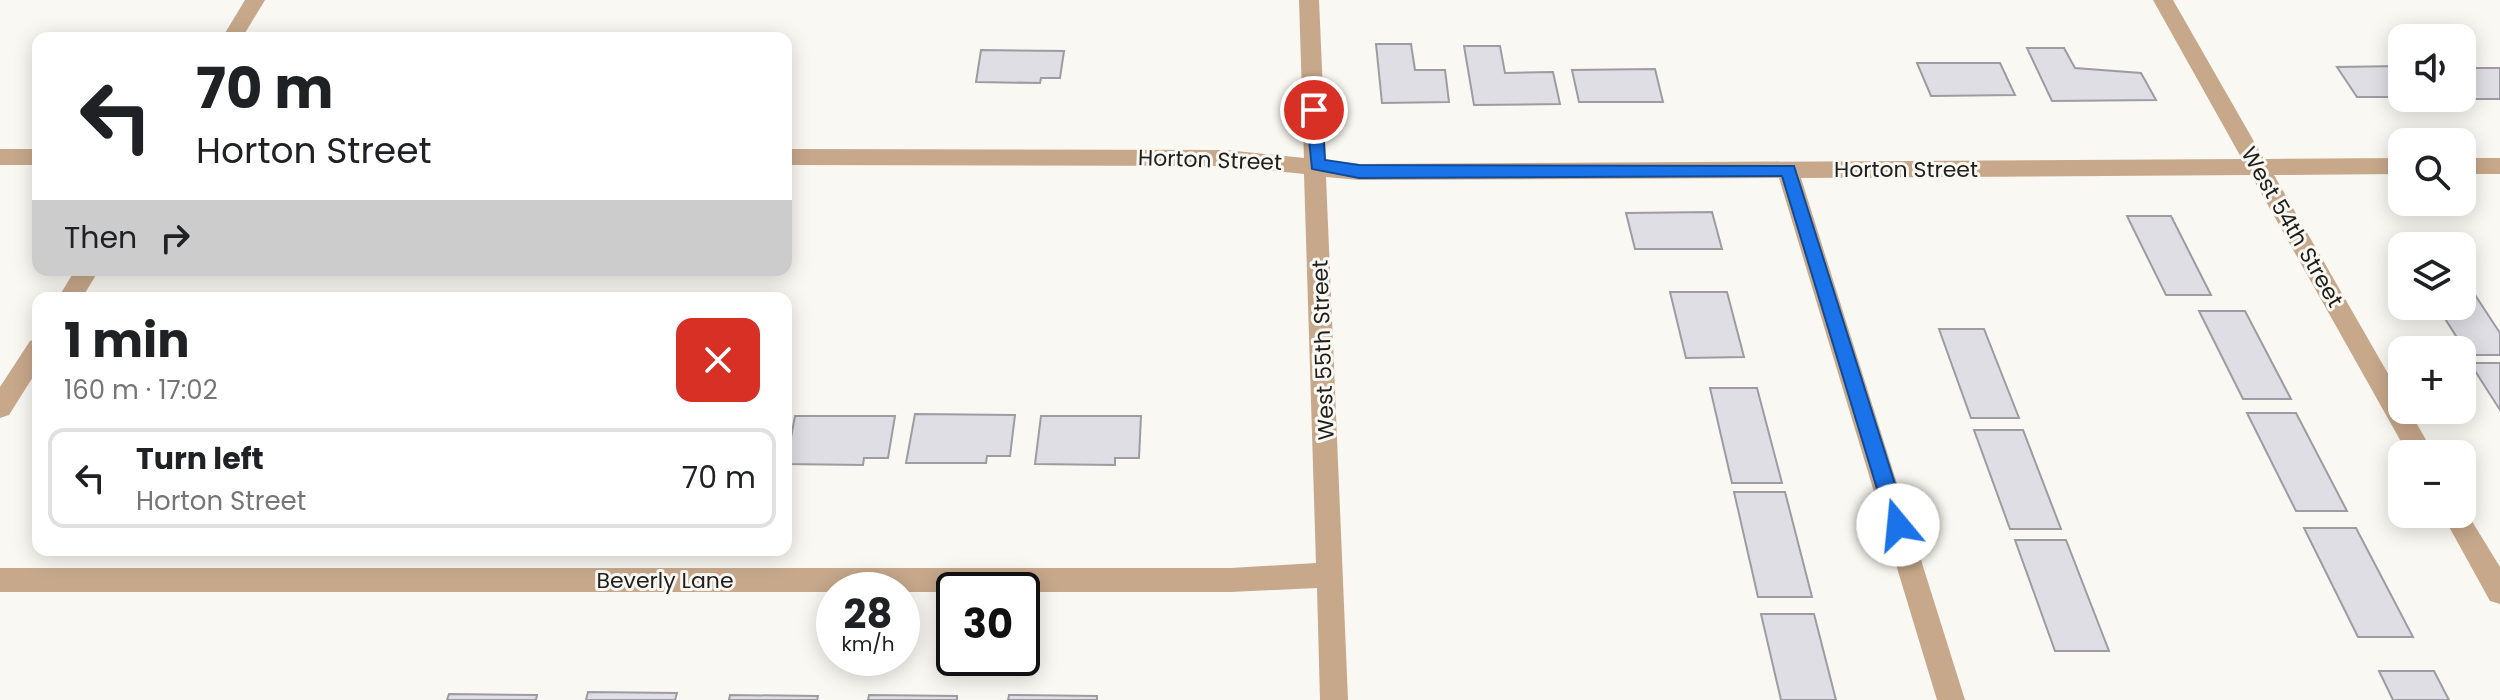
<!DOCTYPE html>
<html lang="en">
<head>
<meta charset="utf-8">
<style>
  body { margin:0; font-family:Poppins,sans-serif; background:#f6f6f6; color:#202124; height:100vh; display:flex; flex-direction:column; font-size:30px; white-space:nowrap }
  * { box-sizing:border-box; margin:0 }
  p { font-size:26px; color:#757577 }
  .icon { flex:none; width:44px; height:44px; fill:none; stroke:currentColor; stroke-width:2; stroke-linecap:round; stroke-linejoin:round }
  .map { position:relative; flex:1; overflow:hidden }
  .drawer { position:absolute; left:32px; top:292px; width:760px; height:264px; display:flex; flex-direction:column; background:#fff; border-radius:16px; box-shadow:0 4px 20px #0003 }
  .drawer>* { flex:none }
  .banner { position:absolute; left:32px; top:32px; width:760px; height:244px; border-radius:16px; box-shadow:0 4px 20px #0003; background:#fff; color:#202124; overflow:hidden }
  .fabs { position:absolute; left:2388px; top:24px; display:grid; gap:16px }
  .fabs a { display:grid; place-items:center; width:88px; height:88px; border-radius:16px; background:#fff; box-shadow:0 4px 20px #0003; font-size:40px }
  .speed { position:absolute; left:816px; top:572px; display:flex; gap:16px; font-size:40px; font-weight:700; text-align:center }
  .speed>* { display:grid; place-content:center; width:104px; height:104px; border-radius:50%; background:#fff; box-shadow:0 4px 20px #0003; line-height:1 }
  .speed small { font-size:20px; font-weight:400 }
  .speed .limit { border:4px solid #111; border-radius:12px; background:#fff; color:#111 }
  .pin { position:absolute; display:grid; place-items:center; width:68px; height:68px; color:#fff; margin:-34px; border:4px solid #fff; border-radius:50%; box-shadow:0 2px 8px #0007 }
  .me { position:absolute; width:88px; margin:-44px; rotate:343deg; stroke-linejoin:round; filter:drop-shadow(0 0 6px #0008) }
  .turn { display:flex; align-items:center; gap:28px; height:168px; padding:0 32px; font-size:36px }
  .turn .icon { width:104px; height:104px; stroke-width:2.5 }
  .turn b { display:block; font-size:56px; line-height:68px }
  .then { display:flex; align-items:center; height:76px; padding:0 32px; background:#0003; gap:16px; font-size:30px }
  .round { display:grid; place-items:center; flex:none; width:84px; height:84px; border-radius:16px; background:#f6f6f6 }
  .headline { display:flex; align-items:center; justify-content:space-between; height:136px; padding:0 32px }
  h1 { font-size:48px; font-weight:700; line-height:60px }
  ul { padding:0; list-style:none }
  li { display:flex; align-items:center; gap:24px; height:100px; margin:0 16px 12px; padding:0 16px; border:4px solid #e0e0e0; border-radius:16px }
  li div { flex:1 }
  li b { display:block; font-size:30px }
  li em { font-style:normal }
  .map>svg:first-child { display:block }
  .building { fill:#dedee4; stroke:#9c9ca2; stroke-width:2 }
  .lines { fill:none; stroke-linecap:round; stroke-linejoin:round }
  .minor { fill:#c7a88b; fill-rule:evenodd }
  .route { fill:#1a73e8; stroke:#114b97; stroke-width:2 }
  .labels { text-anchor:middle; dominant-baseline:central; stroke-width:6; stroke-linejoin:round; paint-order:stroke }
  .street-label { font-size:22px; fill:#201f1d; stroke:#f9f8f2 }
</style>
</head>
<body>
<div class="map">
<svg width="2500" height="700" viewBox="0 0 2500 700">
  <rect width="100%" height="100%" fill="#f9f8f2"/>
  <g class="building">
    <path d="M 1376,44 L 1411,44 L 1415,70 L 1445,70 L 1449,102 L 1382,103 Z"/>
    <path d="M 1464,46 L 1500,46 L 1505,73 L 1553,72 L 1560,104 L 1474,105 Z"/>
    <path d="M 2027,48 L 2064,48 L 2075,68 L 2141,73 L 2156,100 L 2052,101 Z"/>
    <path d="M 981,50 L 1064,51 L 1060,78 L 1041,78 L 1040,83 L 976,82 Z"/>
    <path d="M 1917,63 L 2000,63 L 2015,95 L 1931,96 Z"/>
    <path d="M 2402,66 L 2402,97 L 2357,97 L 2337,67 Z"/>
    <path d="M 2462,68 L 2500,68 L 2500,99 L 2461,99 Z"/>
    <path d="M 1655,69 L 1663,102 L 1579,102 L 1572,70 Z"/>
    <path d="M 1712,212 L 1722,249 L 1635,249 L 1626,213 Z"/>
    <path d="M 2127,216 L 2171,216 L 2211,295 L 2166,295 Z"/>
    <path d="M 2462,275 L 2500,333 L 2500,355 L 2468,355 L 2437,306 L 2462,306 Z"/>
    <path d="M 1670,292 L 1727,292 L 1744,357 L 1686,358 Z"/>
    <path d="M 2199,311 L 2245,311 L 2291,399 L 2243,399 Z"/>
    <path d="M 1939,329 L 1984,329 L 2019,418 L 1971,418 Z"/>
    <path d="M 2470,363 L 2500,363 L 2500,410 Z"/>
    <path d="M 1710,388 L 1757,388 L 1782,483 L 1732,483 Z"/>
    <path d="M 2247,413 L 2296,413 L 2347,511 L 2296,511 Z"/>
    <path d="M 915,414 L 1015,415 L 1010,456 L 987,456 L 986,463 L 906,463 Z"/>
    <path d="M 795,416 L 895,416 L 888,458 L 864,458 L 863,465 L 786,464 Z"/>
    <path d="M 1041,416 L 1141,416 L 1139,458 L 1115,458 L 1115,465 L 1035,464 Z"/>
    <path d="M 1974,430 L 2023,430 L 2061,529 L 2010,529 Z"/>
    <path d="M 1734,492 L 1785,492 L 1812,597 L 1758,597 Z"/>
    <path d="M 2304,528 L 2356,528 L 2413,637 L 2358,637 Z"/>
    <path d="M 2015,540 L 2066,540 L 2109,651 L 2055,651 Z"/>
    <path d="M 1761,614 L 1814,614 L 1836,700 L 1781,700 Z"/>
    <path d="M 2379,671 L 2434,671 L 2449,700 L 2393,700 Z"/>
    <path d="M 588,692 L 677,693 L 675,700 L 586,700 Z"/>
    <path d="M 449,694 L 537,695 L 536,700 L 447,700 Z"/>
    <path d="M 730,695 L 818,696 L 817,700 L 729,700 Z"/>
    <path d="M 869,695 L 957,696 L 957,700 L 868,700 Z"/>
    <path d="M 1009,695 L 1097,696 L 1097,700 L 1008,700 Z"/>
  </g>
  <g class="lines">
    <g class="minor">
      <path d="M 245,0 L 265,0 L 242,38 L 222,38 Z"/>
      <path d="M 1299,0 L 1319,0 L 1326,160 L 1359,164 L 2242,159 L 2153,0 L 2173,0 L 2264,159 L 2402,158 L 2402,174 L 2274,175 L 2402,398 L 2402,410 L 2409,410 L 2434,454 L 2408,454 L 2251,175 L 1801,178 L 1965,700 L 1937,700 L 1779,178 L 1359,180 L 1326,177 L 1348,700 L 1320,700 L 1317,588 L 1231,592 L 0,592 L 0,568 L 1231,568 L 1316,563 L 1304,174 L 1226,166 L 786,165 L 786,149 L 1226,150 L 1304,158 Z"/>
      <rect x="0" y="149" width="38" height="16"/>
      <rect x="2462" y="158" width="38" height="16"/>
      <path d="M 75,270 L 99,270 L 82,298 L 58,298 Z"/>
      <path d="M 38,338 L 38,369 L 9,415 L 0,418 L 0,387 L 30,341 Z"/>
      <path d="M 2462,505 L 2500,567 L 2500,604 L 2490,601 L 2442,514 L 2462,514 Z"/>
    </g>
  </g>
  <path class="route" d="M 1314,104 L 1322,110 L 1325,160 L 1359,165 L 1794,166 L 1908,525 L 1905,531 L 1891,531 L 1888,525 L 1782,176 L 1359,178 L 1312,169 L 1306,110 Z"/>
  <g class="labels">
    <g class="street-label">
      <text transform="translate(1210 160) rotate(2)">Horton Street</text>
      <text x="1906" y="169">Horton Street</text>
      <text transform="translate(2292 227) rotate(60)">West 54th Street</text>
      <text transform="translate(1323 350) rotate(-92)">West 55th Street</text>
      <text x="665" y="580">Beverly Lane</text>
    </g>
  </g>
</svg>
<div class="fabs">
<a><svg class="icon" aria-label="sound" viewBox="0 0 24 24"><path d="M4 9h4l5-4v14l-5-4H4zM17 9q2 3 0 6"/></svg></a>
<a><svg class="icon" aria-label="search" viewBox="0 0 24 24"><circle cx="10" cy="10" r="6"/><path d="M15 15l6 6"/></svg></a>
<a><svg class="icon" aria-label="layers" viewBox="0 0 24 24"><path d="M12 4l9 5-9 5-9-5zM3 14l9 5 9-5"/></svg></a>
<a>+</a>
<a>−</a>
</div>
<div class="speed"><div>28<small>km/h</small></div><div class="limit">30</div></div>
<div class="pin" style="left:1314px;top:110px;background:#d93025"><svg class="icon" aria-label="arrive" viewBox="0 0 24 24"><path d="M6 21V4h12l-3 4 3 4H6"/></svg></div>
<svg class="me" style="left:1898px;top:525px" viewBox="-20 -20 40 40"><circle r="19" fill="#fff"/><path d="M0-13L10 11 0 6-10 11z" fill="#1a73e8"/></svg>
<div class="banner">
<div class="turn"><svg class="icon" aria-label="left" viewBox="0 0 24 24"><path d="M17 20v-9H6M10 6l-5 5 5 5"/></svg><div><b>70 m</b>Horton Street</div></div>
<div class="then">Then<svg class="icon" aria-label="right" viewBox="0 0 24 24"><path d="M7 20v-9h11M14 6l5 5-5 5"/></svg></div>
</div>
<section class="drawer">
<div class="headline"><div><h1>1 min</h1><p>160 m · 17:02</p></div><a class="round" style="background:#d93025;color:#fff"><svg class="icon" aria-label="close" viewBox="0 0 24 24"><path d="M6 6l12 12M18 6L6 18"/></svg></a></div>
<ul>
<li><svg class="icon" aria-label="left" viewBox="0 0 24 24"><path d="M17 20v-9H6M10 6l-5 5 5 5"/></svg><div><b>Turn left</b><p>Horton Street</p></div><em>70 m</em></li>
</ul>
</section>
</div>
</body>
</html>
